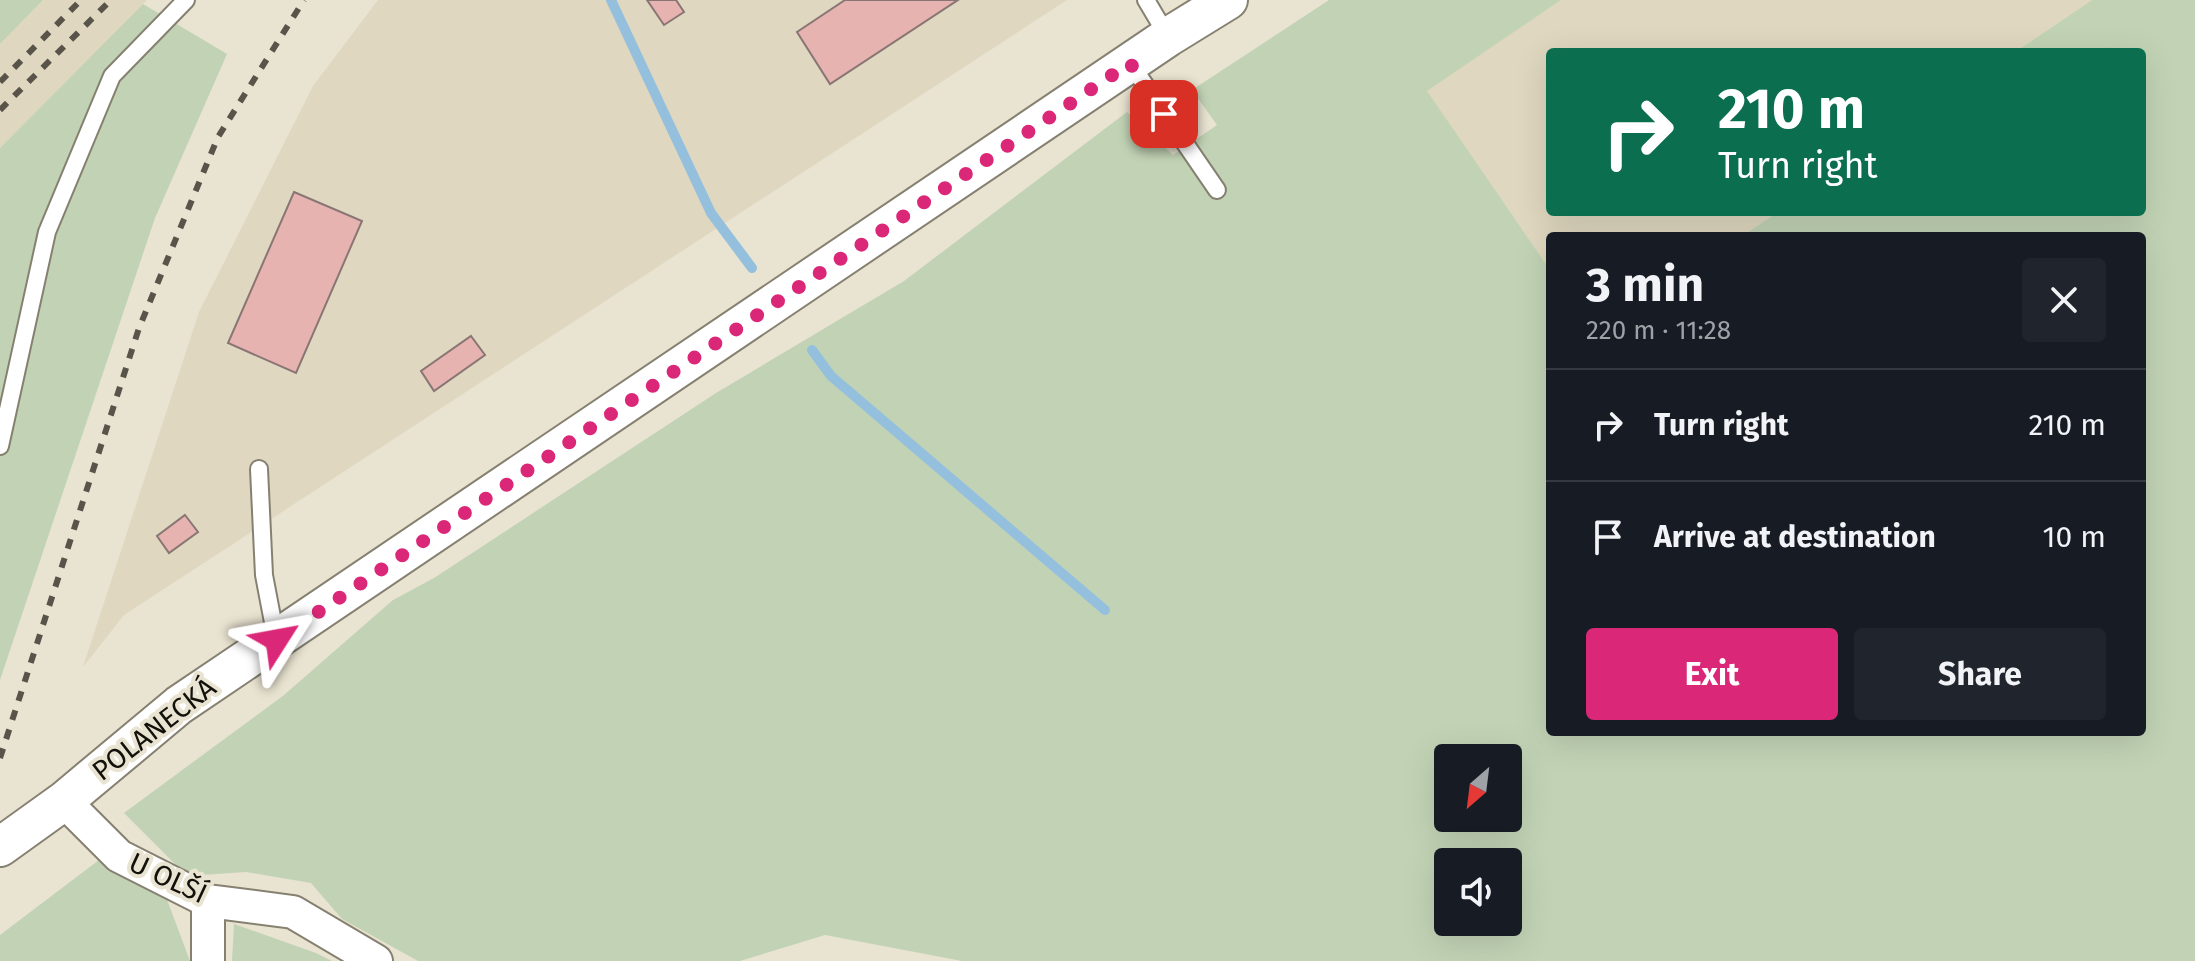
<!DOCTYPE html>
<html lang="en">
<head>
<meta charset="utf-8">
<style>
  body { margin:0; font-family:"Fira Sans",sans-serif; background:#20242c; color:#f1f3f6; height:100vh; display:flex; flex-direction:column; font-size:30px; white-space:nowrap }
  * { box-sizing:border-box; margin:0 }
  p { font-size:26px; color:#9ea1a6 }
  .icon { flex:none; width:44px; height:44px; fill:none; stroke:currentColor; stroke-width:2; stroke-linecap:round; stroke-linejoin:round }
  .map { position:relative; flex:1; overflow:hidden }
  .drawer { position:absolute; left:1546px; top:232px; width:600px; height:504px; display:flex; flex-direction:column; background:#171b24; border-radius:8px; box-shadow:0 8px 32px #0002 }
  .drawer>* { flex:none }
  .hud { position:absolute; left:1546px; top:48px; width:600px; height:168px; border-radius:8px; box-shadow:0 8px 32px #0002; background:#0b6e4f; color:#fff; overflow:hidden }
  .needle { width:52px; rotate:208deg }
  .buttons { position:absolute; left:1434px; top:744px; display:grid; gap:16px }
  .buttons a { display:grid; place-items:center; width:88px; height:88px; border-radius:8px; background:#171b24; box-shadow:0 8px 32px #0002; font-size:40px }
  .pin { position:absolute; display:grid; place-items:center; width:68px; height:68px; color:#fff; margin:-34px; border-radius:16px; box-shadow:0 4px 12px #0006 }
  .me { position:absolute; width:88px; margin:-44px; rotate:56deg; stroke-linejoin:round; filter:drop-shadow(0 0 6px #0008) }
  .turn { display:flex; align-items:center; gap:28px; height:168px; padding:0 40px; font-size:36px }
  .turn .icon { width:104px; height:104px; stroke-width:2.5 }
  .turn b { display:block; font-size:56px; line-height:68px }
  .round { display:grid; place-items:center; flex:none; width:84px; height:84px; border-radius:8px; background:#20242c }
  .overview { display:flex; align-items:center; justify-content:space-between; height:136px; padding:0 40px }
  h1 { font-size:48px; font-weight:700; line-height:60px }
  .primary-button { display:flex; gap:16px; margin-top:auto; padding:16px 40px }
  .primary-button a { flex:1; height:92px; border-radius:8px; background:#db2777; color:#fff; font-size:32px; font-weight:700; line-height:92px; text-align:center }
  .primary-button a+a { background:#20242c; color:#f1f3f6 }
  ul { padding:0; list-style:none }
  li { display:flex; align-items:center; gap:24px; height:112px; padding:0 40px; border-top:2px solid #363941 }
  li div { flex:1 }
  li b { display:block; font-size:30px }
  li em { font-style:normal }
  .map>svg:first-child { display:block }
  .built { fill:#dfd7bf }
  .green { fill:#c2d3b5; fill-rule:evenodd }
  .lines { fill:none; stroke-linecap:round; stroke-linejoin:round }
  .stream { stroke:#95c0dd; stroke-width:10 }
  .building { fill:#e7b3b0; stroke:#897674; stroke-width:2 }
  .service-casing { stroke:#868071; stroke-width:20 }
  .minor-casing { stroke:#868071; stroke-width:36 }
  .tertiary-casing { stroke:#868071; stroke-width:42 }
  .service { stroke:#fff; stroke-width:16 }
  .minor { stroke:#fff; stroke-width:32 }
  .tertiary { stroke:#fff; stroke-width:38 }
  .rail { stroke:#58544a; stroke-width:6; stroke-dasharray:10 10; stroke-linecap:butt }
  .route { stroke:#db2777; stroke-width:14; stroke-dasharray:0 25.2 }
  .labels { text-anchor:middle; dominant-baseline:central; stroke-width:8; stroke-linejoin:round; paint-order:stroke }
  .street-label { font-size:28px; fill:#12100a; stroke:#e9e3d1 }
</style>
</head>
<body>
<div class="map">
<svg width="2195" height="961" viewBox="0 0 2195 961">
  <rect width="100%" height="100%" fill="#e9e3d1"/>
  <g class="built">
    <path d="M 43,0 L 147,0 L 0,148 L 0,44 Z"/>
    <path d="M 378,0 L 1067,0 L 124,615 L 83,667 L 199,312 L 313,86 Z"/>
    <path d="M 1561,0 L 2092,0 L 2015,52 L 1550,52 L 1550,212 L 1778,212 L 1742,236 L 1550,236 L 1550,270 L 1426,91 Z"/>
  </g>
  <g class="green">
    <path d="M 0,0 L 43,0 L 0,44 Z"/>
    <path d="M 1329,0 L 1561,0 L 1427,91 L 1550,270 L 1550,732 L 2142,732 L 2142,236 L 1742,236 L 1778,212 L 2142,212 L 2142,52 L 2015,52 L 2092,0 L 2195,0 L 2195,961 L 962,961 L 825,935 L 740,961 L 418,961 L 342,919 L 311,883 L 246,872 L 187,876 L 124,813 L 284,695 L 393,600 L 434,578 L 716,393 L 904,281 L 1127,112 L 1173,155 L 1217,125 L 1192,90 ZM 1448,758 L 1508,758 L 1508,818 L 1448,818 ZM 1448,862 L 1508,862 L 1508,922 L 1448,922 Z"/>
    <path d="M 143,4 L 227,54 L 155,218 L 0,680 L 0,148 Z"/>
    <path d="M 99,860 L 166,897 L 190,961 L 0,961 L 0,935 Z"/>
    <path d="M 234,924 L 316,953 L 332,961 L 232,961 Z"/>
  </g>
  <g class="lines">
    <g class="stream">
      <path d="M 611,0 L 711,213 L 752,268"/>
      <path d="M 812,350 L 831,376 L 1105,610"/>
    </g>
  </g>
  <g class="building">
    <path d="M 647,0 L 676,0 L 684,12 L 664,25 Z"/>
    <path d="M 845,0 L 958,0 L 830,84 L 797,32 Z"/>
    <path d="M 294,192 L 362,221 L 296,373 L 228,343 Z"/>
    <path d="M 471,336 L 485,355 L 434,391 L 421,371 Z"/>
    <path d="M 185,515 L 198,532 L 169,553 L 157,536 Z"/>
  </g>
  <g class="lines">
    <g class="service-casing">
      <g id="service">
        <path d="M 1146,0 L 1168,37"/>
        <path d="M 1130,63 L 1217,190"/>
        <path d="M 0,446 L 47,232 L 112,76 L 186,0"/>
        <path d="M 259,469 L 264,575 L 276,638"/>
      </g>
    </g>
    <g class="minor-casing">
      <g id="minor">
        <path d="M 64,801 L 119,856 L 208,901 L 293,912 L 376,961"/>
        <path d="M 208,901 L 208,961"/>
      </g>
    </g>
    <g class="tertiary-casing">
      <path id="tertiary" d="M 0,847 L 64,801 L 179,705 L 1168,37 L 1228,0"/>
    </g>
    <use href="#service" class="service"/>
    <use href="#minor" class="minor"/>
    <use href="#tertiary" class="tertiary"/>
    <g class="rail">
      <path d="M 0,82 L 81,0"/>
      <path d="M 0,110 L 111,0"/>
      <path d="M 0,758 L 139,328 L 218,137 L 304,0"/>
    </g>
  </g>
  <g class="lines">
    <path class="route" d="M 277,640 L 1130,63 L 1164,114"/>
  </g>
  <g class="labels">
    <g class="street-label">
      <text transform="translate(154 729) rotate(-38)">POLANECKÁ</text>
      <text transform="translate(168 878) rotate(25)">U OLŠÍ</text>
    </g>
  </g>
</svg>
<div class="buttons">
<a><svg class="needle" viewBox="-14 -14 28 28"><path d="M0-13l5 13h-10z" fill="#e53935"/><path d="M0 13l5-13h-10z" fill="#9ea1a6"/></svg></a>
<a><svg class="icon" aria-label="sound" viewBox="0 0 24 24"><path d="M4 9h4l5-4v14l-5-4H4zM17 9q2 3 0 6"/></svg></a>
</div>
<div class="pin" style="left:1164px;top:114px;background:#d93025"><svg class="icon" aria-label="arrive" viewBox="0 0 24 24"><path d="M6 21V4h12l-3 4 3 4H6"/></svg></div>
<svg class="me" style="left:277px;top:640px" viewBox="-20 -20 40 40"><path d="M0-17L14 15 0 8-14 15z" fill="#db2777" stroke="#fff" stroke-width="4"/></svg>
<div class="hud">
<div class="turn"><svg class="icon" aria-label="right" viewBox="0 0 24 24"><path d="M7 20v-9h11M14 6l5 5-5 5"/></svg><div><b>210 m</b>Turn right</div></div>
</div>
<section class="drawer">
<div class="overview"><div><h1>3 min</h1><p>220 m · 11:28</p></div><a class="round"><svg class="icon" aria-label="close" viewBox="0 0 24 24"><path d="M6 6l12 12M18 6L6 18"/></svg></a></div>
<ul>
<li><svg class="icon" aria-label="right" viewBox="0 0 24 24"><path d="M7 20v-9h11M14 6l5 5-5 5"/></svg><div><b>Turn right</b></div><em>210 m</em></li>
<li><svg class="icon" aria-label="arrive" viewBox="0 0 24 24"><path d="M6 21V4h12l-3 4 3 4H6"/></svg><div><b>Arrive at destination</b></div><em>10 m</em></li>
</ul>
<div class="primary-button"><a>Exit</a><a>Share</a></div>
</section>
</div>
</body>
</html>
